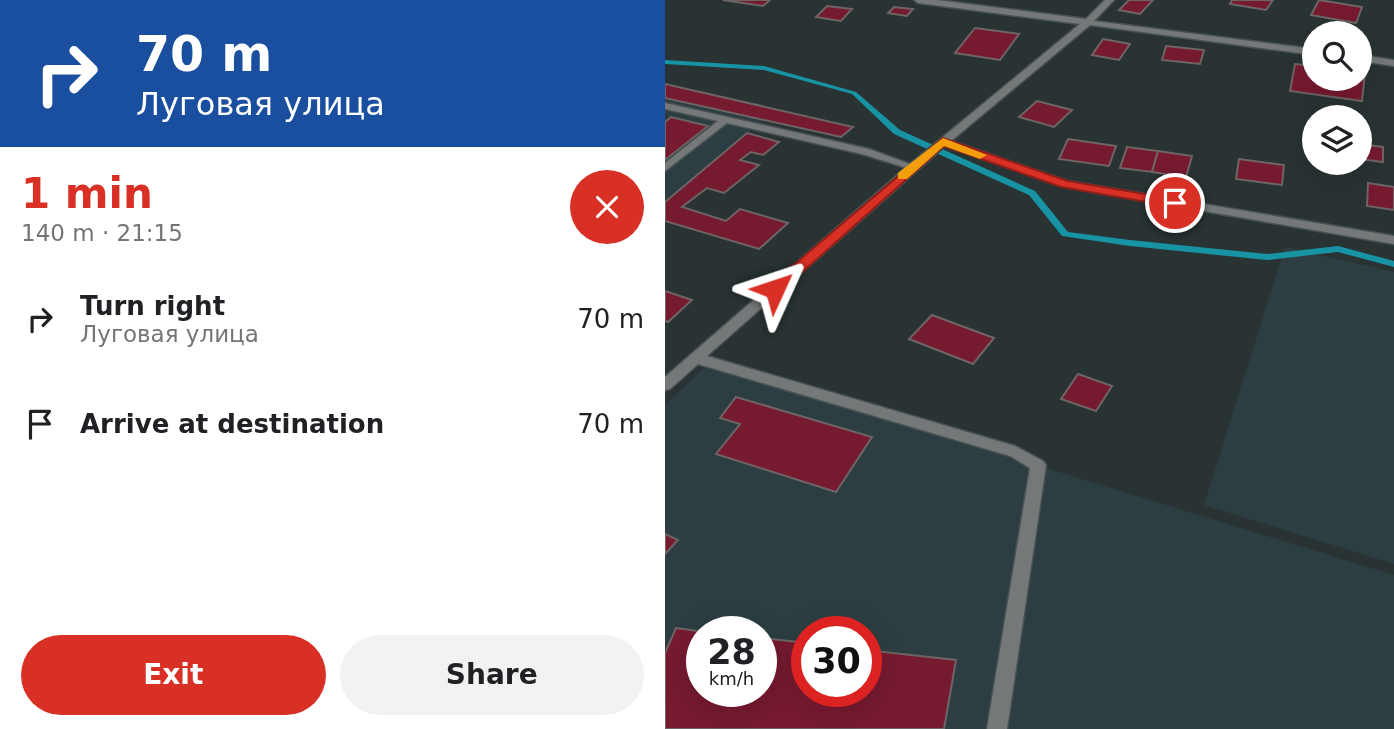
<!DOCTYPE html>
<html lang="en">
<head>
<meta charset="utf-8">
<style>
  body { margin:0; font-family:"DejaVu Sans",sans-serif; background:#f2f2f2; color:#202124; height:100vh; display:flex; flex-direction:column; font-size:26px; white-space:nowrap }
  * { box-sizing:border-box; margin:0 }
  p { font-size:23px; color:#757577 }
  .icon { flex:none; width:38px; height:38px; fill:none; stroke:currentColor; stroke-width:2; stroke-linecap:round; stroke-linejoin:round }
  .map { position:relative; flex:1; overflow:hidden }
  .details { display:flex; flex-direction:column; background:#fff; width:665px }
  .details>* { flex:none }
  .hud { background:#1a4fa0; color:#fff; overflow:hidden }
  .controls { position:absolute; left:637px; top:21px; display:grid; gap:14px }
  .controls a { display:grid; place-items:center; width:70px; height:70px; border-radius:50%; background:#fff; box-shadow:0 7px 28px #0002; font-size:35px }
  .speed { position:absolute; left:21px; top:616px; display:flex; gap:14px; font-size:35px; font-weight:700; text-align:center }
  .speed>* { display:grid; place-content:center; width:91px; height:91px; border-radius:50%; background:#fff; box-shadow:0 7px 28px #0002; line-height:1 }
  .speed small { font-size:18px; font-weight:400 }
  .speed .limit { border:10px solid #d22; background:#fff; color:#111 }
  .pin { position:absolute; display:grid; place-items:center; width:60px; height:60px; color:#fff; margin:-30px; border:4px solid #fff; border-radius:50%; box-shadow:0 2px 7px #0007 }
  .me { position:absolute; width:77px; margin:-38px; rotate:48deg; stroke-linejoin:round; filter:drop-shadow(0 0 5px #0008) }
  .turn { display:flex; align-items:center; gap:24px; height:147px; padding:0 21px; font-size:32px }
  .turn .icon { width:91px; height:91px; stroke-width:2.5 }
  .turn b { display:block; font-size:49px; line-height:60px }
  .round { display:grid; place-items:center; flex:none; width:74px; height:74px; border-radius:37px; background:#f2f2f2 }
  .overview { display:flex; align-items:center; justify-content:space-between; height:119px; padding:0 21px }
  h1 { font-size:42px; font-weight:700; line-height:52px; color:#d93025 }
  .button { display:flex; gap:14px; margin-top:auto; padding:14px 21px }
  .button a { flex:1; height:80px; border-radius:42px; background:#d93025; color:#fff; font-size:28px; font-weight:700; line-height:80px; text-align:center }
  .button a+a { background:#f2f2f2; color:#202124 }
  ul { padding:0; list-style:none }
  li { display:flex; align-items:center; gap:21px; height:105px; padding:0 21px }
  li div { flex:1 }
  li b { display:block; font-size:26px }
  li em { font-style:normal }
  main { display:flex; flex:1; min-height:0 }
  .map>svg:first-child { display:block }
  .built { fill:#2c3e41; fill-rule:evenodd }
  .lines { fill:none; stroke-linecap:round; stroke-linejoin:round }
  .stream { fill:#1793a4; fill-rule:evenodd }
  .building { fill:#761a30; stroke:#6e6465; stroke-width:2 }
  .service-casing { stroke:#475152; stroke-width:3 }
  .minor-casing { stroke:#475152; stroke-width:3 }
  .service { fill:#747879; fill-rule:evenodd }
  .minor { fill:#747879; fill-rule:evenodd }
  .route { fill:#d93025; stroke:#8d1f18; stroke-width:2 }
  .slow { fill:#f59e0b }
</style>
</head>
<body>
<main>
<section class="details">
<div class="hud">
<div class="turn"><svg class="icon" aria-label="right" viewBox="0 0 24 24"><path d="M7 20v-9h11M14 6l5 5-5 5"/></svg><div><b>70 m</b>Луговая улица</div></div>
</div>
<div class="overview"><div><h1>1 min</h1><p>140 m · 21:15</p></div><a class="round" style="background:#d93025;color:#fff"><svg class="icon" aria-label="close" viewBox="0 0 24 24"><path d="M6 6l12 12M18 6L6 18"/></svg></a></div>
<ul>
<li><svg class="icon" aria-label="right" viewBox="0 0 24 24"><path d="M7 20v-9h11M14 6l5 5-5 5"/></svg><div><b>Turn right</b><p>Луговая улица</p></div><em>70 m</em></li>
<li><svg class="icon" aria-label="arrive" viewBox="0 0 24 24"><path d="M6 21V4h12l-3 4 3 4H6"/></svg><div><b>Arrive at destination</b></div><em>70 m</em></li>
</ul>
<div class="button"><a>Exit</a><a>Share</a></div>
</section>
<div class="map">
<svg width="729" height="729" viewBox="0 0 729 729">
  <rect width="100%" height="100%" fill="#293334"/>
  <g class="built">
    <path d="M 0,84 L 188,127 L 176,137 L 98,120 L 0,202 Z"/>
    <path d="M 620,247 L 729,272 L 729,564 L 539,505 Z"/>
    <path d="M 43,364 L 729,575 L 729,729 L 0,729 L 0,405 ZM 37,632 L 96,632 L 96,691 L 37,691 ZM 142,632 L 201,632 L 201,691 L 142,691 Z"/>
  </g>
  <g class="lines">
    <path class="stream" d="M 0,60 L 99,66 L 191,92 L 235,130 L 370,191 L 403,232 L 465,240 L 602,254 L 673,246 L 729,261 L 729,267 L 673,252 L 602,260 L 465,246 L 397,236 L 364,195 L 229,134 L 187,94 L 99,70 L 0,64 Z"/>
  </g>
  <g class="building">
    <path d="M 58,0 L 105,0 L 98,6 Z"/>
    <path d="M 464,0 L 488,0 L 475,14 L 454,10 Z"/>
    <path d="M 567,0 L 608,0 L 601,10 L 565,4 Z"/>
    <path d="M 654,0 L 697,7 L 691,23 L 646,15 Z"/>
    <path d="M 162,6 L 187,9 L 176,21 L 151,17 Z"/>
    <path d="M 229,7 L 248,9 L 242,16 L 223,13 Z"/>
    <path d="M 310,28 L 354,34 L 335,60 L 290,53 Z"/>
    <path d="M 438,39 L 465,44 L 454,60 L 427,55 Z"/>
    <path d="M 501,46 L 539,50 L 535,64 L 497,60 Z"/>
    <path d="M 630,64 L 649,66 L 649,79 L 695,79 L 695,72 L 700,73 L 697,101 L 625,91 Z"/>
    <path d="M 0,84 L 188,127 L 176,137 L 0,98 Z"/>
    <path d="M 372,101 L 407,110 L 389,127 L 354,117 Z"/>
    <path d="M 6,117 L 43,126 L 0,160 L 0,122 Z"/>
    <path d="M 82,133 L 114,142 L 98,155 L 86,152 L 75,160 L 94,165 L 59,193 L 42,188 L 17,207 L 61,221 L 75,209 L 123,223 L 94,249 L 0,221 L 0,202 Z"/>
    <path d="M 403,139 L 451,146 L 444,166 L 394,159 Z"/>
    <path d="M 695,144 L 718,147 L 718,162 L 695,159 Z"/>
    <path d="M 462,147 L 493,151 L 487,172 L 455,168 Z"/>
    <path d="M 493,151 L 527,156 L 521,177 L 487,172 Z"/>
    <path d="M 574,159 L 619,165 L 617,185 L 571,179 Z"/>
    <path d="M 703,183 L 729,187 L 729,210 L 702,206 Z"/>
    <path d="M 0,291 L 27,300 L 3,322 L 0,321 Z"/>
    <path d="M 267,315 L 329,338 L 308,364 L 244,339 Z"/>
    <path d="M 413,374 L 447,386 L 431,411 L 396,399 Z"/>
    <path d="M 71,397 L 207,437 L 171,492 L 51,454 L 75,424 L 55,418 Z"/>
    <path d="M 0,534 L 13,540 L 0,554 Z"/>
    <path d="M 11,628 L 40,632 L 37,632 L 37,691 L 96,691 L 96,638 L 142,643 L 142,691 L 201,691 L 201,650 L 291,660 L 279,729 L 0,729 L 0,653 Z"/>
  </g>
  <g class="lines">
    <g class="service-casing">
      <path id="service" d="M 0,103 L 204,149 L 253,167 L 248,170 L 197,154 L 62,123 L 0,171 L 0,163 L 53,121 L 0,109 Z"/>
    </g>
    <g class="minor-casing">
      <g id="minor">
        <path d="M 249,0 L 272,0 L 421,19 L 440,0 L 449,0 L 429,21 L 649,49 L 649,55 L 425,25 L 286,141 L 402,181 L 729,236 L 729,244 L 400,187 L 280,146 L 42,356 L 350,446 L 378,461 L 381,465 L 342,729 L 322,729 L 365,468 L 345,456 L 33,364 L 5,389 L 0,390 L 0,377 L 244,165 L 415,24 L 253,3 Z"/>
        <path d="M 695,55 L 729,60 L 729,66 L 695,61 Z"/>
      </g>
    </g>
    <use href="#service" class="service"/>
    <use href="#minor" class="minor"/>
  </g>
  <path class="route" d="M 278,138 L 403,181 L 510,199 L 516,203 L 510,207 L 396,187 L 279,146 L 115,292 L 105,292 L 103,289 L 105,285 Z"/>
  <path class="slow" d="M 278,138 L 322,155 L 315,159 L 279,146 L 242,179 L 233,179 L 233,173 Z"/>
</svg>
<div class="controls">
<a><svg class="icon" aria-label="search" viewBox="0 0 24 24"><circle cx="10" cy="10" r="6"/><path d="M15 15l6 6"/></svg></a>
<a><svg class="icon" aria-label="layers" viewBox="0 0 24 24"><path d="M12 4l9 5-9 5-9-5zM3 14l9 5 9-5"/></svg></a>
</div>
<div class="speed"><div>28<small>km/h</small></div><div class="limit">30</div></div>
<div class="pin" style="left:510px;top:203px;background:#d93025"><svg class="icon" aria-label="arrive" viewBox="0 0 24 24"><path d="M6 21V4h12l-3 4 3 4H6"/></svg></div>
<svg class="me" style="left:110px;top:289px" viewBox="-20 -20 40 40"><path d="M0-17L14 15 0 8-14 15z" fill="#d93025" stroke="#fff" stroke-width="4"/></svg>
</div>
</main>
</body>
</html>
